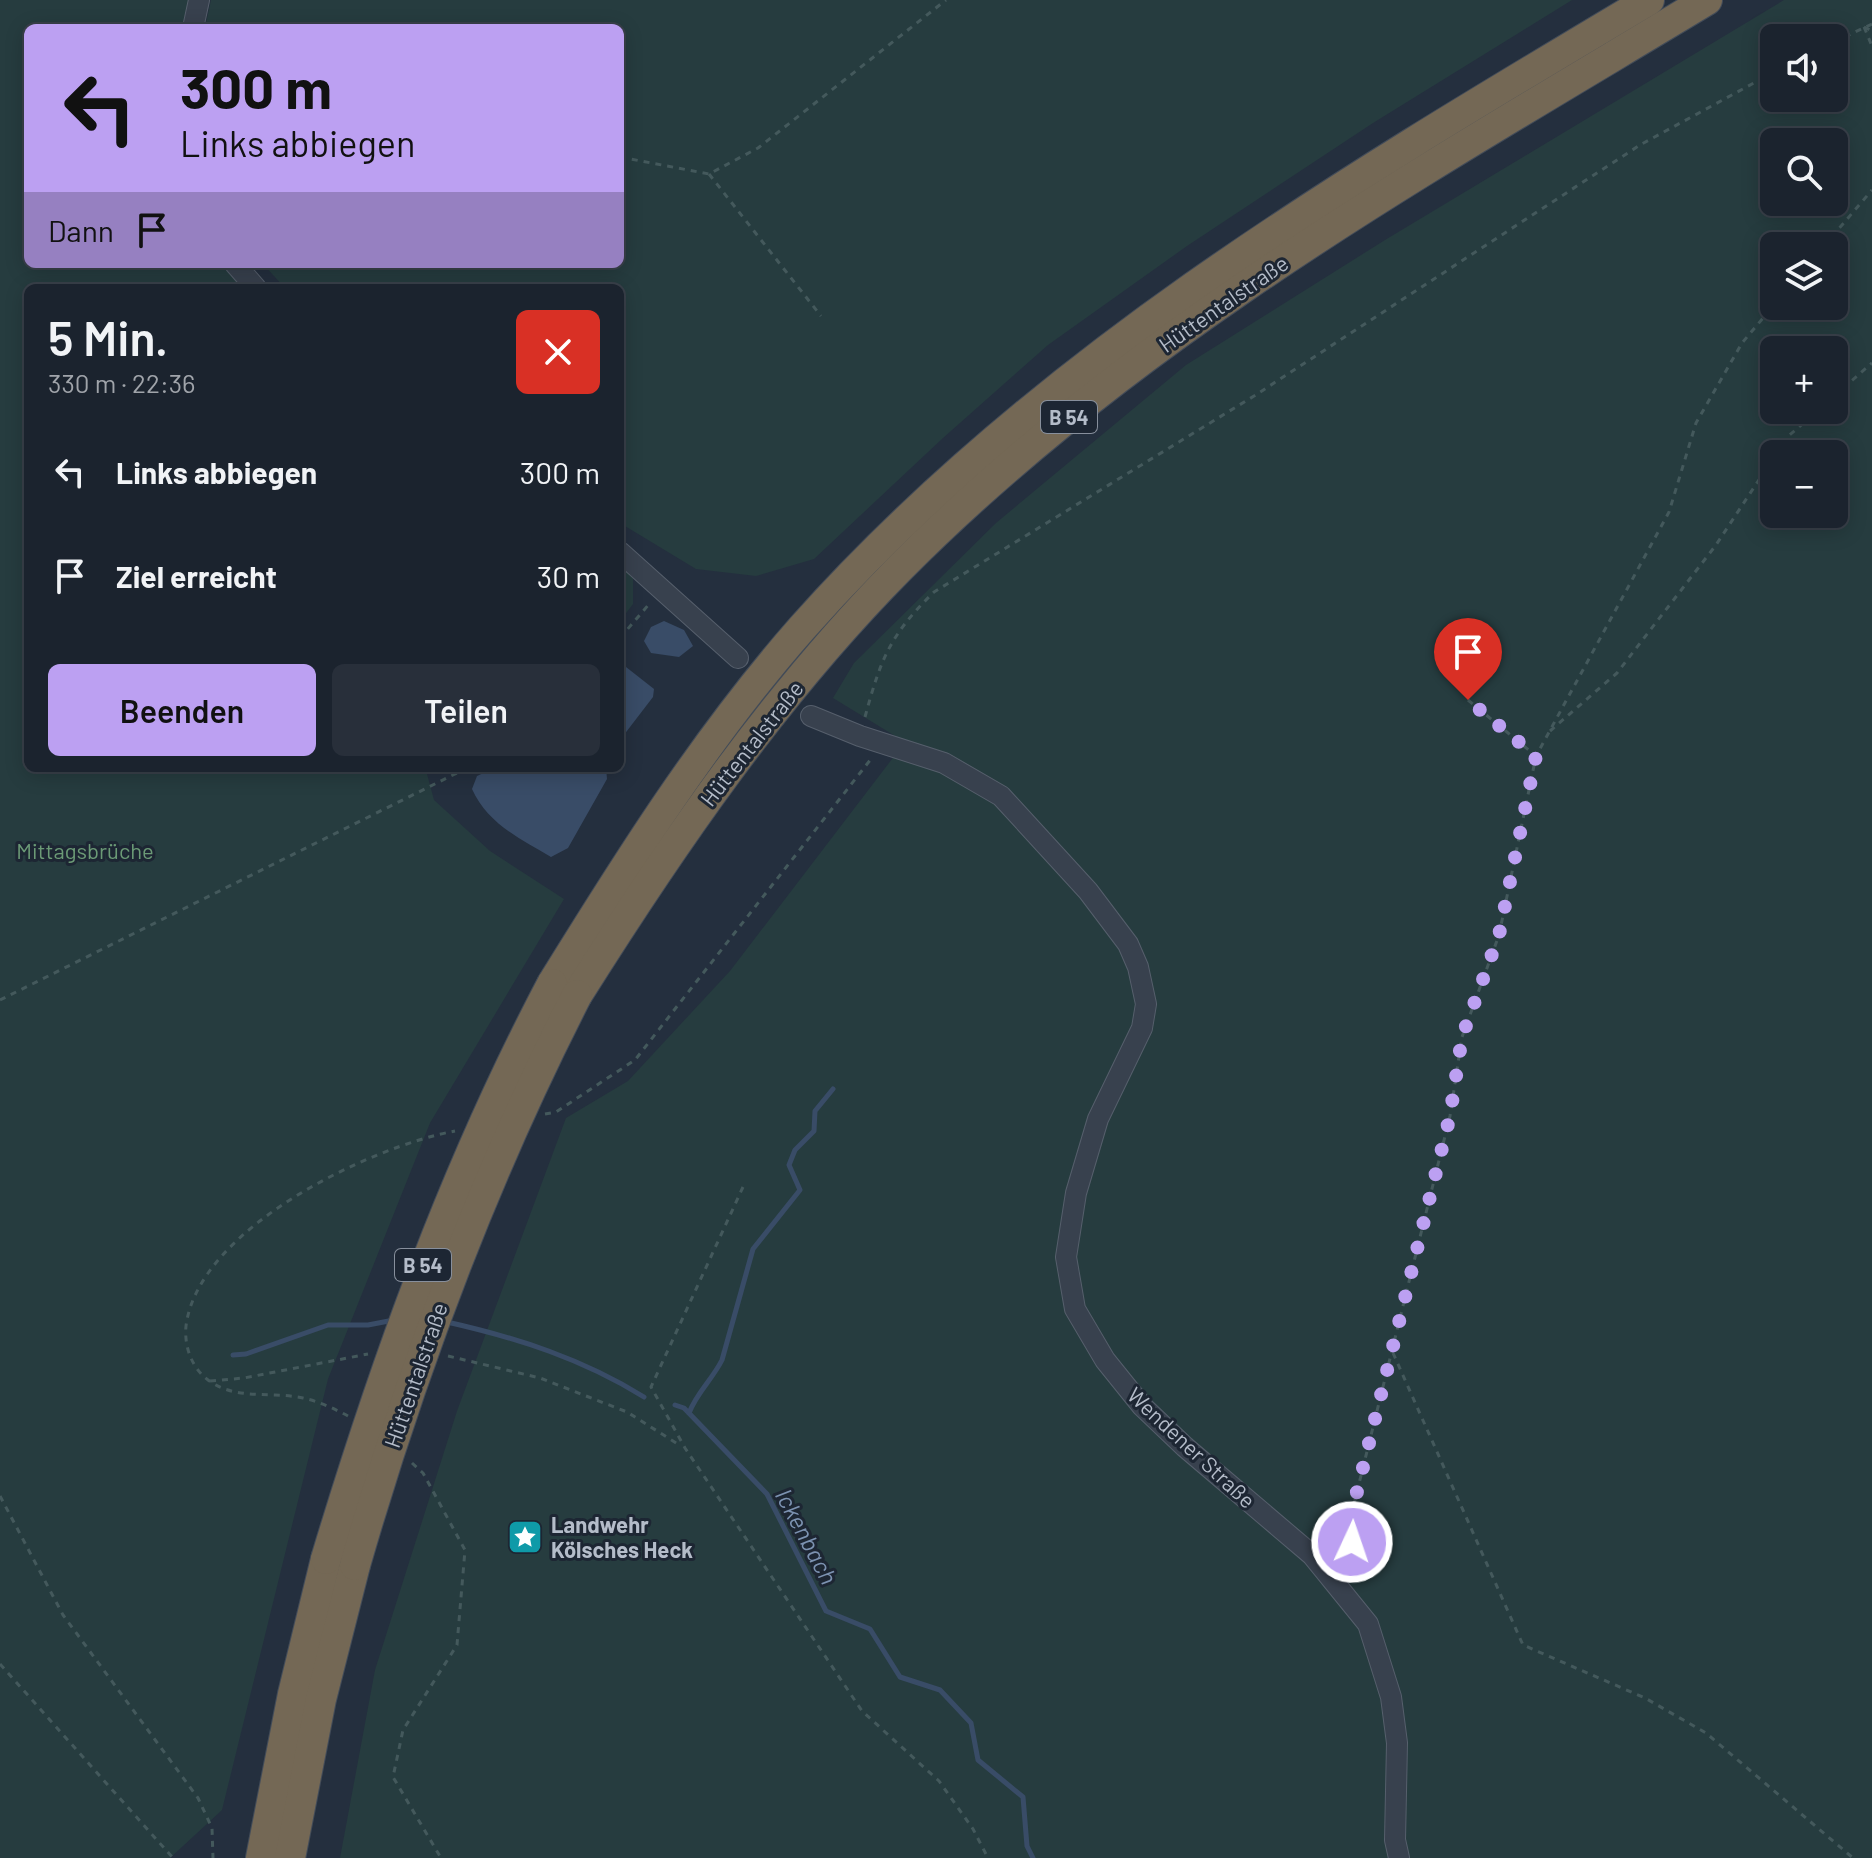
<!DOCTYPE html>
<html lang="de">
<head>
<meta charset="utf-8">
<style>
  body { margin:0; font-family:Barlow,sans-serif; background:#282f3a; color:#f1f3f6; height:100vh; display:flex; flex-direction:column; font-size:30px; white-space:nowrap }
  * { box-sizing:border-box; margin:0 }
  p { font-size:26px; color:#a0a4aa }
  .icon { flex:none; width:44px; height:44px; fill:none; stroke:currentColor; stroke-width:2; stroke-linecap:round; stroke-linejoin:round }
  .map { position:relative; flex:1; overflow:hidden }
  .panel { position:absolute; left:24px; top:284px; width:600px; height:488px; display:flex; flex-direction:column; background:#1b232e; border-radius:12px; box-shadow:0 4px 20px #0003,0 0 0 2px #39404a }
  .panel>* { flex:none }
  .top-card { position:absolute; left:24px; top:24px; width:600px; height:244px; border-radius:12px; box-shadow:0 4px 20px #0003,0 0 0 2px #39404a; background:#bca0f2; color:#111; overflow:hidden }
  .controls { position:absolute; left:1760px; top:24px; display:grid; gap:16px }
  .controls a { display:grid; place-items:center; width:88px; height:88px; border-radius:12px; background:#1b232e; box-shadow:0 4px 20px #0003,0 0 0 2px #39404a; font-size:40px }
  .pin { position:absolute; display:grid; place-items:center; width:68px; height:68px; color:#fff; margin:-82px -34px; border-radius:50% 50% 50% 0; rotate:-45deg; box-shadow:0 0 8px #0007 }
  .pin .icon { rotate:45deg }
  .me { position:absolute; width:88px; margin:-44px; rotate:3deg; stroke-linejoin:round; filter:drop-shadow(0 0 6px #0008) }
  .turn { display:flex; align-items:center; gap:28px; height:168px; padding:0 24px; font-size:36px }
  .turn .icon { width:104px; height:104px; stroke-width:2.5 }
  .turn b { display:block; font-size:56px; line-height:68px }
  .then { display:flex; align-items:center; height:76px; padding:0 24px; background:#0003; gap:16px; font-size:30px }
  .round { display:grid; place-items:center; flex:none; width:84px; height:84px; border-radius:12px; background:#282f3a }
  .overview { display:flex; align-items:center; justify-content:space-between; height:136px; padding:0 24px }
  h1 { font-size:48px; font-weight:600; line-height:60px }
  .action { display:flex; gap:16px; margin-top:auto; padding:16px 24px }
  .action a { flex:1; height:92px; border-radius:12px; background:#bca0f2; color:#111; font-size:32px; font-weight:600; line-height:92px; text-align:center }
  .action a+a { background:#282f3a; color:#f1f3f6 }
  ul { padding:0; list-style:none }
  li { display:flex; align-items:center; gap:24px; height:104px; padding:0 24px }
  li div { flex:1 }
  li b { display:block; font-size:30px }
  li em { font-style:normal }
  .map>svg:first-child { display:block }
  .green { fill:#263c3f; fill-rule:evenodd }
  .water { fill:#394c67 }
  .lines { fill:none; stroke-linecap:round; stroke-linejoin:round }
  .stream { stroke:#394c67; stroke-width:5 }
  .minor-casing { stroke:#565f6c; stroke-width:22 }
  .highway-casing { stroke:#434c59; stroke-width:32 }
  .path { stroke:#44595c; stroke-width:3; stroke-dasharray:6 6; stroke-linecap:butt }
  .minor { stroke:#38414e; stroke-width:20 }
  .highway { stroke:#746855; stroke-width:30 }
  .highway-bridge-casing { stroke:#434c59; stroke-width:32; stroke-linecap:butt }
  .highway-bridge { stroke:#746855; stroke-width:30 }
  .route { stroke:#bca0f2; stroke-width:14; stroke-dasharray:0 25.2 }
  .labels { text-anchor:middle; dominant-baseline:central; stroke-width:6; stroke-linejoin:round; paint-order:stroke }
  .shield { fill:#1d2633; stroke:#878f9c; stroke-width:2 }
  .shield-label { font-size:20px; font-weight:bold; fill:#b4bcc9 }
  .street-label { font-size:22px; fill:#b4bcc9; stroke:#1d2633 }
  .park-label { font-size:22px; fill:#6b9a76; stroke:#1d2633 }
  .poi-label { font-size:22px; font-weight:bold; fill:#b4bcc9; stroke:#1d2633; text-anchor:start }
  .water-label { font-size:24px; font-style:italic; fill:#7c92b1; stroke:#1d2633 }
</style>
</head>
<body>
<div class="map">
<svg width="1872" height="1858" viewBox="0 0 1872 1858">
  <rect width="100%" height="100%" fill="#242f3e"/>
  <g class="green">
    <path d="M 0,0 L 189,0 L 182,28 L 28,28 L 28,264 L 224,264 L 247,288 L 28,288 L 28,768 L 439,768 L 427,774 L 434,800 L 490,851 L 564,899 L 430,1123 L 328,1379 L 222,1810 L 170,1858 L 0,1858 Z"/>
    <path d="M 211,0 L 1572,0 L 1373,123 L 1187,246 L 1048,345 L 943,438 L 814,559 L 756,576 L 696,569 L 620,523 L 620,288 L 285,288 L 263,264 L 620,264 L 620,28 L 205,28 Z"/>
    <path d="M 1784,0 L 1872,0 L 1872,1858 L 340,1858 L 375,1670 L 457,1411 L 566,1118 L 628,1081 L 730,971 L 905,742 L 833,698 L 854,663 L 996,523 L 1186,365 L 1385,240 ZM 1774,38 L 1834,38 L 1834,98 L 1774,98 ZM 1774,142 L 1834,142 L 1834,202 L 1774,202 ZM 1774,246 L 1834,246 L 1834,306 L 1774,306 ZM 1774,350 L 1834,350 L 1834,410 L 1774,410 ZM 1774,454 L 1834,454 L 1834,514 L 1774,514 Z"/>
    <path d="M 620,560 L 633,573 L 633,604 L 620,621 Z"/>
  </g>
  <g class="water">
    <path d="M 664,621 L 684,630 L 693,646 L 679,657 L 651,653 L 644,641 L 651,627 Z"/>
    <path d="M 626,667 L 654,689 L 653,697 L 620,740 L 620,673 Z"/>
    <path d="M 494,768 L 606,768 L 607,779 L 568,848 L 551,857 C 520,839 487,823 472,789 L 477,776 Z"/>
  </g>
  <g class="lines">
    <g class="stream">
      <path d="M 447,1322 C 518,1338 583,1359 644,1397"/>
      <path d="M 233,1355 L 246,1354 L 328,1325 L 368,1325 L 394,1320"/>
      <path d="M 675,1405 L 684,1408 L 767,1494 L 826,1611 L 870,1629 L 900,1677 L 940,1690 L 971,1723 L 978,1760 L 1023,1797 L 1027,1846 L 1033,1858"/>
      <path d="M 689,1413 C 697,1392 712,1380 722,1360 L 753,1249 L 800,1190 L 789,1165 L 795,1150 L 814,1131 L 815,1111 L 833,1089"/>
    </g>
    <g class="minor-casing">
      <g id="minor">
        <path d="M 193,28 L 199,0"/>
        <path d="M 235,264 L 256,288"/>
        <path d="M 620,552 L 738,658"/>
        <path d="M 811,716 L 860,736 L 944,763 L 1001,796 L 1088,891 L 1128,944 L 1138,967 L 1146,1004 L 1142,1028 L 1098,1119 L 1076,1193 L 1066,1257 L 1075,1309 L 1105,1360 L 1142,1406 L 1185,1447 L 1312,1555 L 1368,1624 L 1391,1697 L 1397,1743 L 1395,1840 L 1399,1858"/>
      </g>
    </g>
    <g class="highway-casing">
      <g id="highway">
        <path d="M 552,984 C 628,861 706,737 802,628 C 1038,362 1347,180 1649,0"/>
        <path d="M 577,995 C 672,844 774,695 900,568 C 1134,332 1425,170 1707,0"/>
        <path d="M 261,1858 L 293,1694 L 326,1559"/>
        <path d="M 290,1858 L 321,1699 L 355,1565"/>
      </g>
    </g>
    <g class="path">
      <path d="M 1864,27 L 1872,46"/>
      <path d="M 1864,27 L 1872,31"/>
      <path d="M 1834,42 L 1872,24"/>
      <path d="M 620,157 L 709,174 L 758,148 L 946,0"/>
      <path d="M 709,174 L 821,316"/>
      <path d="M 1824,246 L 1872,190"/>
      <path d="M 1834,396 L 1872,363"/>
      <path d="M 1776,454 L 1786,438 L 1819,410"/>
      <path d="M 620,638 L 650,603"/>
      <path d="M 1468,700 L 1536,756"/>
      <path d="M 865,717 C 881,658 890,635 934,592 L 1254,396 L 1640,145 L 1774,72"/>
      <path d="M 1550,731 L 1617,673 L 1716,545 L 1774,457"/>
      <path d="M 0,1000 L 467,768"/>
      <path d="M 545,1114 L 556,1112 L 635,1060 L 871,759"/>
      <path d="M 743,1187 L 651,1387 L 685,1448 L 862,1711 L 939,1781 L 973,1829 L 988,1858"/>
      <path d="M 1393,1353 L 1523,1645 L 1645,1698 L 1706,1733 L 1853,1858"/>
      <path d="M 448,1356 L 540,1378 L 627,1412 L 681,1446"/>
      <path d="M 210,1381 L 244,1378 L 368,1354"/>
      <path d="M 348,1416 C 335,1409 318,1401 303,1398 C 271,1391 236,1401 208,1380 C 192,1368 184,1347 186,1326 C 198,1229 369,1147 455,1131"/>
      <path d="M 412,1463 L 423,1473 L 465,1550 L 457,1645 L 403,1730 L 393,1777 L 441,1858"/>
      <path d="M 0,1496 L 63,1615 L 198,1798 L 212,1828 L 213,1858"/>
      <path d="M 1353,1576 L 1352,1512 L 1450,1116 L 1462,1037 L 1499,935 L 1536,756 L 1669,512 L 1696,423 L 1742,343 L 1774,305"/>
      <path d="M 0,1664 L 173,1858"/>
    </g>
    <use href="#minor" class="minor"/>
    <use href="#highway" class="highway"/>
    <g class="highway-bridge-casing">
      <g id="highway-bridge">
        <path d="M 326,1559 C 386,1360 455,1168 552,984"/>
        <path d="M 355,1565 C 412,1368 483,1178 577,995"/>
      </g>
    </g>
    <use href="#highway-bridge" class="highway-bridge"/>
  </g>
  <g class="lines">
    <path class="route" d="M 1352,1542 L 1352,1512 L 1450,1116 L 1462,1037 L 1499,935 L 1536,756 L 1468,700"/>
  </g>
  <defs>
    <g id="sight-square" transform="scale(1.8)"><rect x="-9" y="-9" width="18" height="18" rx="4" fill="#0f9aa8" stroke="#1d2633"/><path d="M0-6L1.8-2.2L6-1.7L2.9 1.2L3.7 5.4L0 3.3L-3.7 5.4L-2.9 1.2L-6-1.7L-1.8-2.2Z" fill="#fff"/></g>
  </defs>
  <g fill-rule="evenodd">
    <use href="#sight-square" x="525" y="1537"/>
  </g>
  <g class="labels">
    <g class="shield">
      <rect x="1041" y="401" width="56" height="32" rx="6"/>
      <rect x="395" y="1249" width="56" height="32" rx="6"/>
    </g>
    <g class="shield-label">
      <text x="1069" y="417">B 54</text>
      <text x="423" y="1265">B 54</text>
    </g>
    <g class="street-label">
      <text transform="translate(1223 303) rotate(-35)">Hüttentalstraße</text>
      <text transform="translate(751 743) rotate(-52)">Hüttentalstraße</text>
      <text transform="translate(415 1375) rotate(-71)">Hüttentalstraße</text>
      <text transform="translate(1192 1447) rotate(43)">Wendener Straße</text>
    </g>
    <g class="park-label">
      <text x="85" y="850">Mittagsbrüche</text>
    </g>
    <g class="poi-label">
      <text x="551" y="1524">Landwehr<tspan x="551" dy="25">Kölsches Heck</tspan></text>
    </g>
    <g class="water-label">
      <text transform="translate(807 1536) rotate(62)">Ickenbach</text>
    </g>
  </g>
</svg>
<div class="controls">
<a><svg class="icon" aria-label="sound" viewBox="0 0 24 24"><path d="M4 9h4l5-4v14l-5-4H4zM17 9q2 3 0 6"/></svg></a>
<a><svg class="icon" aria-label="search" viewBox="0 0 24 24"><circle cx="10" cy="10" r="6"/><path d="M15 15l6 6"/></svg></a>
<a><svg class="icon" aria-label="layers" viewBox="0 0 24 24"><path d="M12 4l9 5-9 5-9-5zM3 14l9 5 9-5"/></svg></a>
<a>+</a>
<a>−</a>
</div>
<div class="pin" style="left:1468px;top:700px;background:#d93025"><svg class="icon" aria-label="arrive" viewBox="0 0 24 24"><path d="M6 21V4h12l-3 4 3 4H6"/></svg></div>
<svg class="me" style="left:1352px;top:1542px" viewBox="-20 -20 40 40"><circle r="17" fill="#bca0f2" stroke="#fff" stroke-width="3"/><path d="M0-11L8 9 0 5-8 9z" fill="#fff"/></svg>
<div class="top-card">
<div class="turn"><svg class="icon" aria-label="left" viewBox="0 0 24 24"><path d="M17 20v-9H6M10 6l-5 5 5 5"/></svg><div><b>300 m</b>Links abbiegen</div></div>
<div class="then">Dann<svg class="icon" aria-label="arrive" viewBox="0 0 24 24"><path d="M6 21V4h12l-3 4 3 4H6"/></svg></div>
</div>
<section class="panel">
<div class="overview"><div><h1>5 Min.</h1><p>330 m · 22:36</p></div><a class="round" style="background:#d93025;color:#fff"><svg class="icon" aria-label="close" viewBox="0 0 24 24"><path d="M6 6l12 12M18 6L6 18"/></svg></a></div>
<ul>
<li><svg class="icon" aria-label="left" viewBox="0 0 24 24"><path d="M17 20v-9H6M10 6l-5 5 5 5"/></svg><div><b>Links abbiegen</b></div><em>300 m</em></li>
<li><svg class="icon" aria-label="arrive" viewBox="0 0 24 24"><path d="M6 21V4h12l-3 4 3 4H6"/></svg><div><b>Ziel erreicht</b></div><em>30 m</em></li>
</ul>
<div class="action"><a>Beenden</a><a>Teilen</a></div>
</section>
</div>
</body>
</html>
